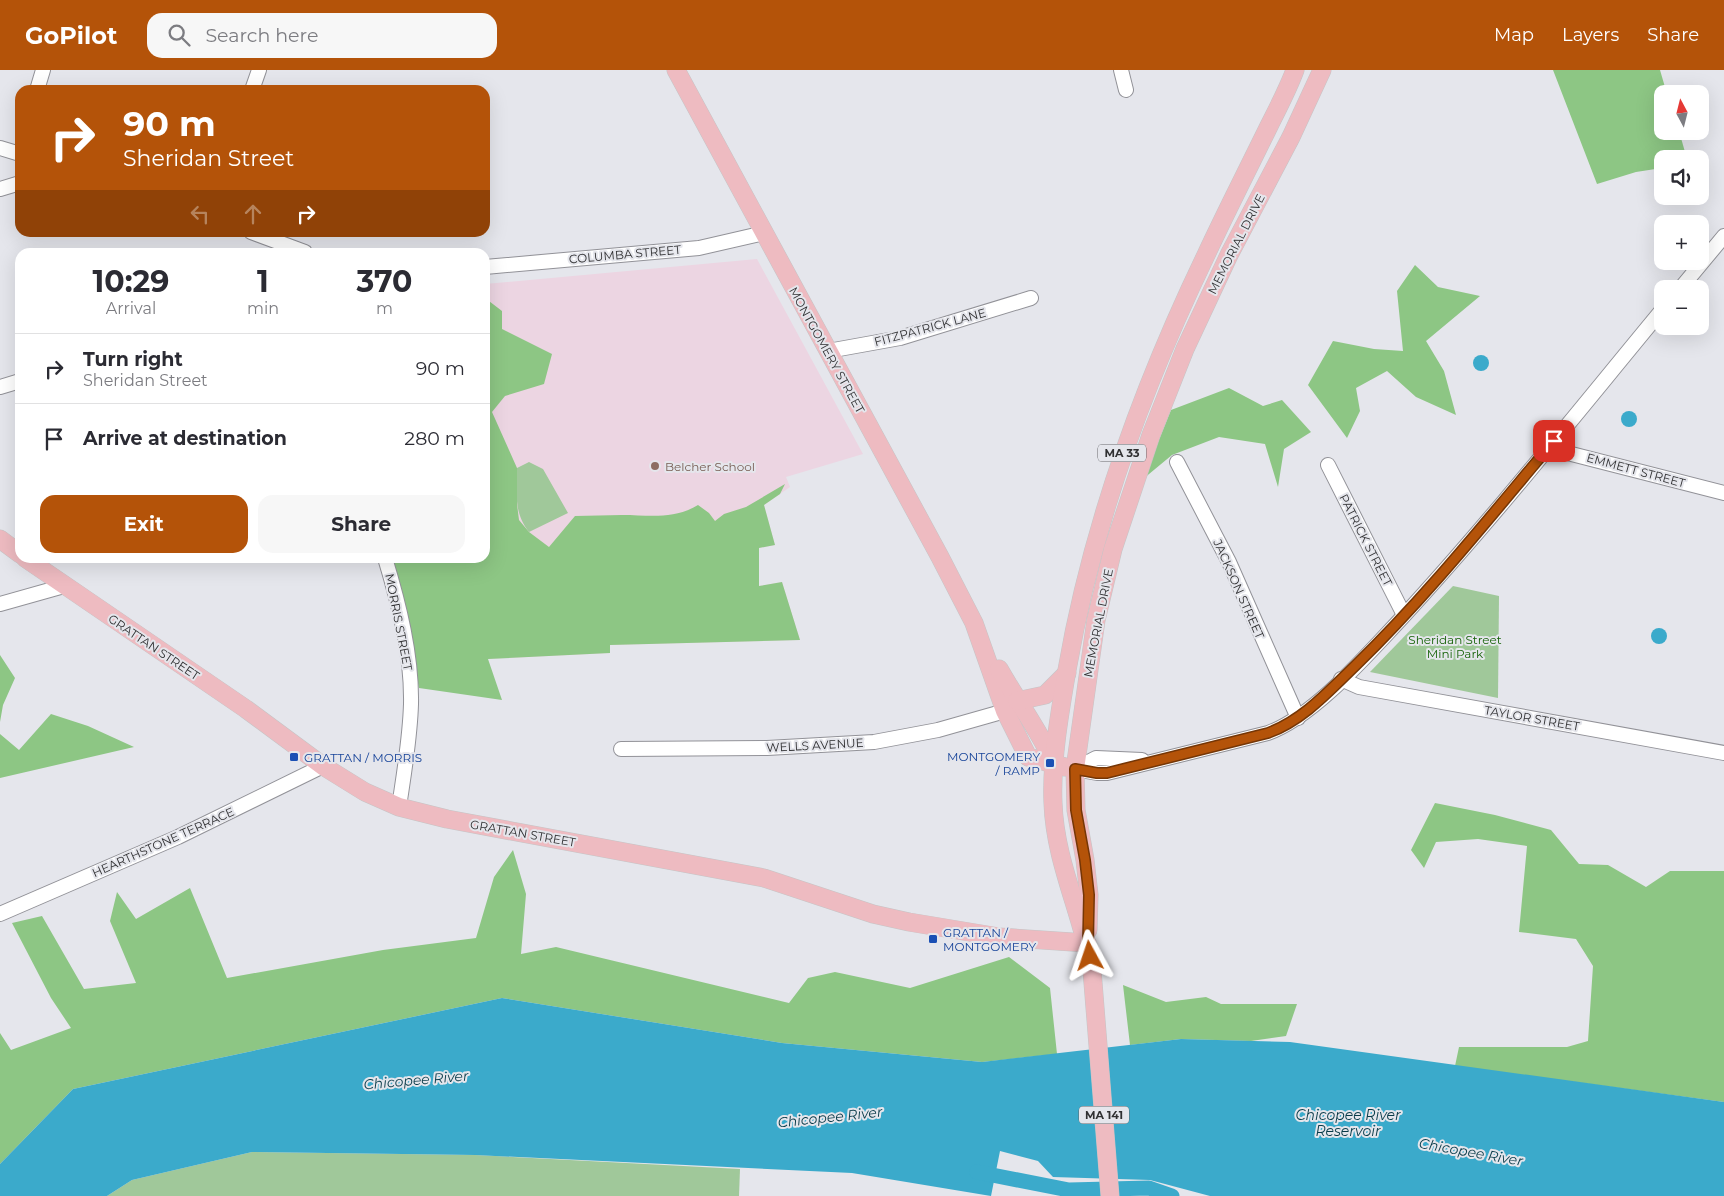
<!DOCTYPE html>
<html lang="en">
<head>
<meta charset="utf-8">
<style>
  body { margin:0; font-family:Montserrat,sans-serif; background:#f7f7f7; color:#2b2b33; height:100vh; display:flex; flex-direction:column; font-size:19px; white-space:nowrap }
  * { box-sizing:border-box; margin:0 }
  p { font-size:16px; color:#7c7c81 }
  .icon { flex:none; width:28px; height:28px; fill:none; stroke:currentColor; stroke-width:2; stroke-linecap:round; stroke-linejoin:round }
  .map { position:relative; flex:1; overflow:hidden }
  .side { position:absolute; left:15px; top:178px; width:475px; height:315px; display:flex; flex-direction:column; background:#fff; border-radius:15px; box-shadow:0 5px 20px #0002 }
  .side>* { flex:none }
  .banner { position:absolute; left:15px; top:15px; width:475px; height:152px; border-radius:15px; box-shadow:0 5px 20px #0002; background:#b45309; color:#fff; overflow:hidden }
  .needle { width:32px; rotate:353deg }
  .buttons { position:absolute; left:1654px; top:15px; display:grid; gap:10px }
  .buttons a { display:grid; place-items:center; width:55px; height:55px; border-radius:10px; background:#fff; box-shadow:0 5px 20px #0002; font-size:25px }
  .pin { position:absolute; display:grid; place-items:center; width:42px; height:42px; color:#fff; margin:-21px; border-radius:10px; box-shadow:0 2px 8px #0006 }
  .me { position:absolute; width:55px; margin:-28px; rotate:355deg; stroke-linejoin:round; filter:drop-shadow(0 0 4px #0008) }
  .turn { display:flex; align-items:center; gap:18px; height:105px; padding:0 25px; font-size:22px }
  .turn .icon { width:65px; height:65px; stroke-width:2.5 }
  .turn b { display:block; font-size:35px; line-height:42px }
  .lanes { display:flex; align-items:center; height:48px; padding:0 25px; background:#0003; justify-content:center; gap:25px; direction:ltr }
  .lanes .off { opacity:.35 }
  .eta { display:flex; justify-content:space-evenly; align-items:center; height:85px; text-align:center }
  .eta b { font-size:30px; font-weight:700; line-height:35px }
  .button { display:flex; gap:10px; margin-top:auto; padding:10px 25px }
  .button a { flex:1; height:58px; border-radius:15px; background:#b45309; color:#fff; font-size:20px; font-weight:700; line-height:58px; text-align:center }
  .button a+a { background:#f7f7f7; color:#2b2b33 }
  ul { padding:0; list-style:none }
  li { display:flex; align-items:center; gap:15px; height:70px; padding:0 25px; border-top:1px solid #e1e1e2 }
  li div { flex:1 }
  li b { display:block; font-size:19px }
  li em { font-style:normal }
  header { display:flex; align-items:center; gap:30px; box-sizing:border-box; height:70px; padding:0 25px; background:#b45309; color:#fff }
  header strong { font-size:24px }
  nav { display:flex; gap:28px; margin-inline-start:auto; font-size:18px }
  .search { width:350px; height:45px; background:#f7f7f7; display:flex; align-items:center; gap:12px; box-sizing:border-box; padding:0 18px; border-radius:15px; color:#7c7c81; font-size:19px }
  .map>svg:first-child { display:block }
  .education { fill:#ecd5e2 }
  .green { fill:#a0c89a }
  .forest { fill:#8dc684 }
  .water { fill:#3baacb }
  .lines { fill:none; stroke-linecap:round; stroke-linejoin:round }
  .canal { stroke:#3baacb; stroke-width:15 }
  .minor-casing { stroke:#929298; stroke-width:16 }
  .major-casing { stroke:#c5c5c6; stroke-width:19 }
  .minor { stroke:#fff; stroke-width:14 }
  .major { stroke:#eebbc1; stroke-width:18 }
  .route-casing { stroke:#753606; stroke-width:12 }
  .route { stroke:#b45309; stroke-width:9 }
  .education-dot { fill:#8d6e63; stroke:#e5e6ec; stroke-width:2 }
  .transit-dot { fill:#1a4fb4; stroke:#e5e6ec; stroke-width:2 }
  .labels { text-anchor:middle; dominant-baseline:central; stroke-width:4; stroke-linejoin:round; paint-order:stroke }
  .shield { fill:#e5e6ec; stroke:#66676a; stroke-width:1 }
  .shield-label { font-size:11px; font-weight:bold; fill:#303032 }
  .street-label { font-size:12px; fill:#303032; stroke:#e5e6ec }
  .education-label { font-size:12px; fill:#785e54; stroke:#e5e6ec; text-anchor:start }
  .park-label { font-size:12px; fill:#156207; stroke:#e5e6ec }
  .transit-label { font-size:12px; fill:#164399; stroke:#e5e6ec; text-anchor:start }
  .water-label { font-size:14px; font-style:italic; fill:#093b49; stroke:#e5e6ec }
</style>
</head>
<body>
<header>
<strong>GoPilot</strong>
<div class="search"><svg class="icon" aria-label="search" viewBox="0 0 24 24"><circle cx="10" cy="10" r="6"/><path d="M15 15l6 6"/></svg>Search here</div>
<nav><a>Map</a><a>Layers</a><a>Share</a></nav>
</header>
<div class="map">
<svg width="1724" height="1126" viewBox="0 0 1724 1126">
  <rect width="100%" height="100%" fill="#e5e6ec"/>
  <path class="education" d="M 757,189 L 863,384 L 786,407 L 790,417 L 764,435 L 775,475 L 759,478 L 759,516 L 782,512 L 800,570 L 610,575 L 610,583 L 425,592 L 485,488 L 485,214 Z"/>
  <g class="green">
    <path d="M 529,392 L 543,399 L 568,443 L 529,462 C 513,442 517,422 517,398 Z"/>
    <path d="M 1453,516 L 1499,526 L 1498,628 L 1370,602 Z"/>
    <path d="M 252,1082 L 475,1085 L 740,1099 L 739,1126 L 107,1126 L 132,1110 Z"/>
  </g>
  <g class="forest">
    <path d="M 1553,0 L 1660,0 L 1667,24 L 1662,24 L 1662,61 L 1679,61 L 1687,89 L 1662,89 L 1662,98 L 1636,102 L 1597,114 Z"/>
    <path d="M 1415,195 L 1438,217 L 1480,226 L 1426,271 L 1444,301 L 1456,345 L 1416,327 L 1387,301 L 1356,318 L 1360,341 L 1347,368 L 1308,315 L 1333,271 L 1374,279 L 1403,281 L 1397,221 Z"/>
    <path d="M 485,228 L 502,241 L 502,259 L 552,284 L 544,314 L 505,326 L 492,342 L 517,398 L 517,434 L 519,450 L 529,462 L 549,477 L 575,446 C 591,446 606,445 622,445 C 649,445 673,450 698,435 L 709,443 L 715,451 L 724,444 L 746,437 L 785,414 L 780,424 L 764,435 L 775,475 L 759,478 L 759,516 L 782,512 L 800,570 L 610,575 L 610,583 L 488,589 L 502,630 L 419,618 L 393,490 L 485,488 Z"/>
    <path d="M 1229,318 L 1263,336 L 1282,330 L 1311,362 L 1284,379 L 1278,417 L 1265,374 L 1219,367 L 1172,385 L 1143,409 L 1171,340 Z"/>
    <path d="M 0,585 L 15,608 L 3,635 L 0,652 Z"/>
    <path d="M 51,644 L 88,656 L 134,677 L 0,708 L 0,664 L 19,680 Z"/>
    <path d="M 1435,733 L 1495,745 L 1551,760 L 1579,794 L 1608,795 L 1646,817 L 1670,801 L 1724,801 L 1724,1032 L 1455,996 L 1459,977 L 1567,977 L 1588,971 L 1593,896 L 1576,869 L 1519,862 L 1527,776 L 1478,769 L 1436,772 L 1424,798 L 1411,780 Z"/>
    <path d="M 513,780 L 526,824 L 521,884 L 556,877 L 789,933 L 808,908 L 835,902 L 910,918 L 1009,887 L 1050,918 L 1057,984 L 982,992 L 782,973 L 502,928 L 73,1019 L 0,1094 L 0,963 L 11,980 L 71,958 L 51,928 L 12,853 L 42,846 L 84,919 L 136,913 L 110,851 L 117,822 L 136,849 L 190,818 L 227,908 L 383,880 L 476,868 L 494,807 Z"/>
    <path d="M 1123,915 L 1166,932 L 1206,927 L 1221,934 L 1297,934 L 1286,966 L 1251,971 L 1181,969 L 1130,975 Z"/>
  </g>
  <g class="water">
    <circle cx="1481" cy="293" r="8"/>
    <circle cx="1629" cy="349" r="8"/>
    <circle cx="1659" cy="566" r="8"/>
    <path d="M 502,928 L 782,973 L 982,992 L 1181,969 L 1290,972 L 1724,1032 L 1724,1126 L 1210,1126 L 1150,1110 L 1053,1107 L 1038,1091 L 1000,1081 L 991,1126 L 852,1103 L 475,1085 L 252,1082 L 132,1110 L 107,1126 L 0,1126 L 0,1094 L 73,1019 Z"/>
  </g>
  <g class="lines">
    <path class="canal" d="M 977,1102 L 1069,1120 L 1149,1118 L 1172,1126"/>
    <g class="minor-casing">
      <g id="minor">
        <path d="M 1121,0 L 1126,20"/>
        <path d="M 37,20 L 43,0"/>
        <path d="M 252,20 L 259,0"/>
        <path d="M 0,78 L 20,84"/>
        <path d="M 0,119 L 20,113"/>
        <path d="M 251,162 L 305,182"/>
        <path d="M 485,197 L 699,178 L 764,163"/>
        <path d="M 1680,219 L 1724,166"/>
        <path d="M 828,281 L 900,268 L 1031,228"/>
        <path d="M 0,317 L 20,311"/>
        <path d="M 1548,378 L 1724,423"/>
        <path d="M 1177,392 L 1229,492 L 1298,648"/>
        <path d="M 1328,395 L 1404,545"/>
        <path d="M 385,488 C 399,534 412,585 411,634 C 410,669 404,703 399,737"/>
        <path d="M 0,534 L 64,516"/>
        <path d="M 1341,609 L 1359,617 L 1724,683"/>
        <path d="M 621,679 L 767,678 L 874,672 L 938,660 L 1005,641"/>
        <path d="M 1075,699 L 1097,703 L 1107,703 L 1268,663 C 1313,647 1366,586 1399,551 C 1491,451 1576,344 1662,240"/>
        <path d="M 1075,699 L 1096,688 L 1142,690"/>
        <path d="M 0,844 L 178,767 L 323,696"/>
      </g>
    </g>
    <g class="major-casing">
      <g id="major">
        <path d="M 676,0 L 940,487 L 974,553 L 1005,641 L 1028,687 L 1065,697"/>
        <path d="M 0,469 L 20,484"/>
        <path d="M 25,488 L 246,639 L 323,696 L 365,722 L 399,737 L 447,749 L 764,808 L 873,844 L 909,852 L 999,867 L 1087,873"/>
        <path d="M 999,599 C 1017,631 1039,660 1054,693"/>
        <path d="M 1017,631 L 1045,625 L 1067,603"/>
        <path d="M 1088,860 L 1089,825 L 1085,790 L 1076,740 L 1075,699 L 1096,550 L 1113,479 L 1151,365 L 1185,279 L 1229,185 L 1291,67 L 1322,0"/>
        <path d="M 1110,1126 L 1092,900 C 1082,843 1055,792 1053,733 C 1051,692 1060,641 1067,600 C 1092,455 1142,318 1206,185 C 1226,142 1248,99 1269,56 C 1278,38 1288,19 1295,0"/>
      </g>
    </g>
    <use href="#minor" class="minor"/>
    <use href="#major" class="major"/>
  </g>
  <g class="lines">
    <g class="route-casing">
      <path id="route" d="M 1090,886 L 1088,873 L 1089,825 L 1085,790 L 1076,740 L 1075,699 L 1097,703 L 1107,703 L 1268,663 C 1303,650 1328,622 1355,596 C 1427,526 1489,448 1554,371"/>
    </g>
    <use href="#route" class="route"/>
  </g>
  <circle class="education-dot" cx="655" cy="396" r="5"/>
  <g class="transit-dot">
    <rect x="289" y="682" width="10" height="10" rx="2.5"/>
    <rect x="1045" y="688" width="10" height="10" rx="2.5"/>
    <rect x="928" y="864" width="10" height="10" rx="2.5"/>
  </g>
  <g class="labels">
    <g class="shield">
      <rect x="1098" y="374.5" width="48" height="17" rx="4"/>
      <rect x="1079" y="1036.5" width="50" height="17" rx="4"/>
    </g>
    <g class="shield-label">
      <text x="1122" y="383">MA 33</text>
      <text x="1104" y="1045">MA 141</text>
    </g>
    <g class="street-label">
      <text transform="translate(1236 174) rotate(-63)">MEMORIAL DRIVE</text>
      <text transform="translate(625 184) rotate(-5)">COLUMBA STREET</text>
      <text transform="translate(930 257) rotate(-15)">FITZPATRICK LANE</text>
      <text transform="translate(827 280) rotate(61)">MONTGOMERY STREET</text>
      <text transform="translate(1636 400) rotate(15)">EMMETT STREET</text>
      <text transform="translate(1366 470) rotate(63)">PATRICK STREET</text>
      <text transform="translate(1239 519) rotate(66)">JACKSON STREET</text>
      <text transform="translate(399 552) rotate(79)">MORRIS STREET</text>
      <text transform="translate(1098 553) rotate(-79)">MEMORIAL DRIVE</text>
      <text transform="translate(154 577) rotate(34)">GRATTAN STREET</text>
      <text transform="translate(1532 648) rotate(10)">TAYLOR STREET</text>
      <text transform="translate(815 675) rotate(-3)">WELLS AVENUE</text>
      <text transform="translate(523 763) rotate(10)">GRATTAN STREET</text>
      <text transform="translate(163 772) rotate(-24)">HEARTHSTONE TERRACE</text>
    </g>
    <g class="education-label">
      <text x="665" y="396">Belcher School</text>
    </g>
    <g class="park-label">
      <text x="1455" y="569">Sheridan Street<tspan x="1455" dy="14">Mini Park</tspan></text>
    </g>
    <g class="transit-label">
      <text x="1040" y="686" text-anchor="end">MONTGOMERY<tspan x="1040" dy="14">/ RAMP</tspan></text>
      <text x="304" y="687">GRATTAN / MORRIS</text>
      <text x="943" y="862">GRATTAN /<tspan x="943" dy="14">MONTGOMERY</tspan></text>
    </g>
    <g class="water-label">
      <text transform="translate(416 1010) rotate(-5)">Chicopee River</text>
      <text x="1348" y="1045">Chicopee River<tspan x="1348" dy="16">Reservoir</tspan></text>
      <text transform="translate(830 1047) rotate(-6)">Chicopee River</text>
      <text transform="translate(1471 1082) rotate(10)">Chicopee River</text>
    </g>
  </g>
</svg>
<div class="buttons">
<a><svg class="needle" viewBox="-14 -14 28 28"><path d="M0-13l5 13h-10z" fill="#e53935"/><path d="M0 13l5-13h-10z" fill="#7c7c81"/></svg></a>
<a><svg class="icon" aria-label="sound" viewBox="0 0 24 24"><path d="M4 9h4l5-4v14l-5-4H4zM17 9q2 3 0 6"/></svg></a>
<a>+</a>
<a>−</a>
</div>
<div class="pin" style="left:1554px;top:371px;background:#d93025"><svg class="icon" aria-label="arrive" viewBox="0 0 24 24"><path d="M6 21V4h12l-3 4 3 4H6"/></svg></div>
<svg class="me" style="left:1090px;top:886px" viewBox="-20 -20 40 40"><path d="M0-17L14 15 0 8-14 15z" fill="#b45309" stroke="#fff" stroke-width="4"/></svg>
<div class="banner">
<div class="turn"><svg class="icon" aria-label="right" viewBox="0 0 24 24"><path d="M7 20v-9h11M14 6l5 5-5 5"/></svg><div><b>90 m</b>Sheridan Street</div></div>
<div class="lanes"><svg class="icon off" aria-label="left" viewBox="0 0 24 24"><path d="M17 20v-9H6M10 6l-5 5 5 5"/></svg><svg class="icon off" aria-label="ahead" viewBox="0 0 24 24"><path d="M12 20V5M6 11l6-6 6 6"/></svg><svg class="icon" aria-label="right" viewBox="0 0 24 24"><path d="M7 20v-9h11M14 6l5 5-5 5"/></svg></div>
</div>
<section class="side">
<div class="eta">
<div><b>10:29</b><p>Arrival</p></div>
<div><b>1</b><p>min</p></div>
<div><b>370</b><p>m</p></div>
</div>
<ul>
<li><svg class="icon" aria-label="right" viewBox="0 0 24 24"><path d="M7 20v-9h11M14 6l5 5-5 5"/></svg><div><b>Turn right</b><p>Sheridan Street</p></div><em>90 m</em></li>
<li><svg class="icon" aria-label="arrive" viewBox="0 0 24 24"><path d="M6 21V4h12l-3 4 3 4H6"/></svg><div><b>Arrive at destination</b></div><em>280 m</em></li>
</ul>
<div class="button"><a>Exit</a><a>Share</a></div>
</section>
</div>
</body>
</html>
